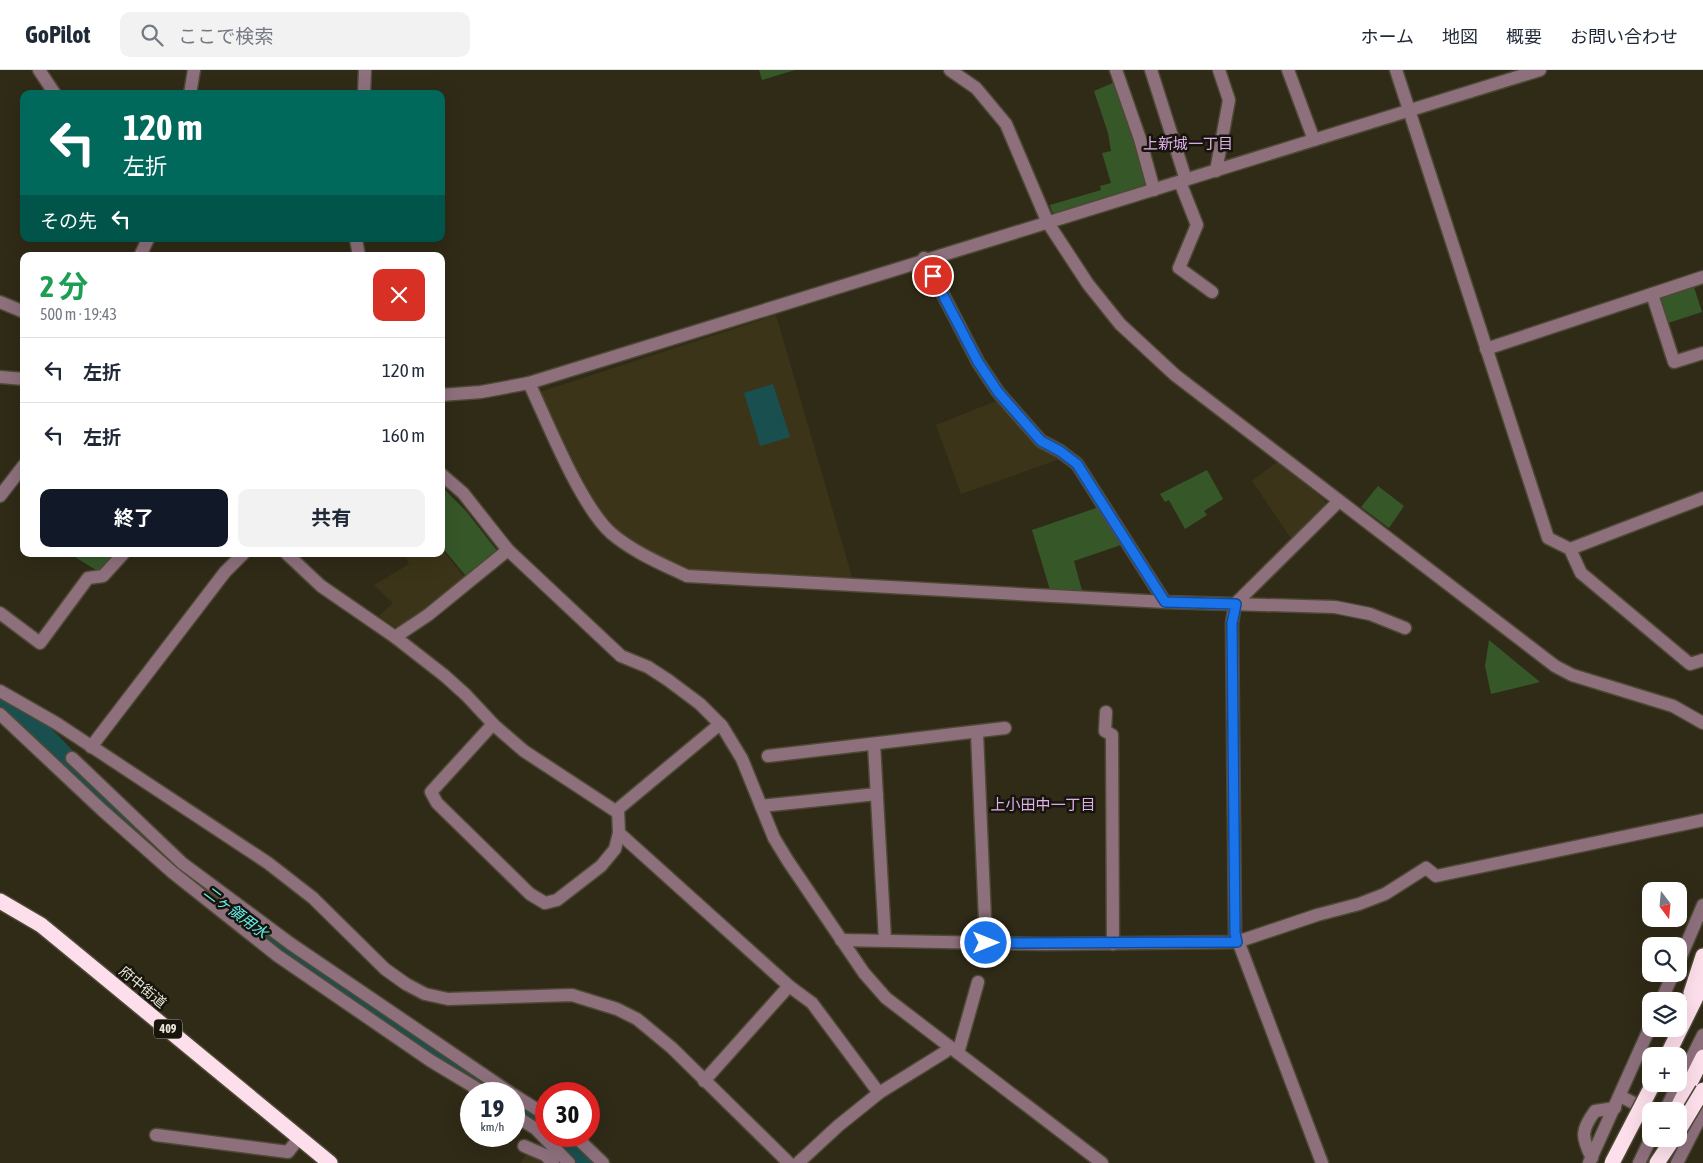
<!DOCTYPE html>
<html lang="ja">
<head>
<meta charset="utf-8">
<style>
  body { margin:0; font-family:"Asap Condensed","Noto Sans JP",sans-serif; background:#f2f2f3; color:#1f2937; height:100vh; display:flex; flex-direction:column; font-size:19px; white-space:nowrap }
  * { box-sizing:border-box; margin:0 }
  p { font-size:16px; color:#747a83 }
  .icon { flex:none; width:28px; height:28px; fill:none; stroke:currentColor; stroke-width:2; stroke-linecap:round; stroke-linejoin:round }
  .map { position:relative; flex:1; overflow:hidden }
  .drawer { position:absolute; left:20px; top:182px; width:425px; height:305px; display:flex; flex-direction:column; background:#fff; border-radius:10px; box-shadow:0 5px 20px #0002 }
  .drawer>* { flex:none }
  .guide { position:absolute; left:20px; top:20px; width:425px; height:152px; border-radius:10px; box-shadow:0 5px 20px #0002; background:#00695c; color:#fff; overflow:hidden }
  .needle { width:32px; rotate:164deg }
  .tools { position:absolute; left:1642px; top:812px; display:grid; gap:10px }
  .tools a { display:grid; place-items:center; width:45px; height:45px; border-radius:10px; background:#fff; box-shadow:0 5px 20px #0002; font-size:25px }
  .speed { position:absolute; left:460px; top:1012px; display:flex; gap:10px; font-size:25px; font-weight:700; text-align:center }
  .speed>* { display:grid; place-content:center; width:65px; height:65px; border-radius:50%; background:#fff; box-shadow:0 5px 20px #0002; line-height:1 }
  .speed small { font-size:12px; font-weight:400 }
  .speed .limit { border:8px solid #d22; background:#fff; color:#111 }
  .pin { position:absolute; display:grid; place-items:center; width:42px; height:42px; color:#fff; margin:-21px; border:2px solid #fff; border-radius:50%; box-shadow:0 1px 5px #0007 }
  .me { position:absolute; width:55px; margin:-28px; rotate:90deg; stroke-linejoin:round; filter:drop-shadow(0 0 4px #0008) }
  .turn { display:flex; align-items:center; gap:18px; height:105px; padding:0 20px; font-size:22px }
  .turn .icon { width:65px; height:65px; stroke-width:2.5 }
  .turn b { display:block; font-size:35px; line-height:42px }
  .then { display:flex; align-items:center; height:48px; padding:0 20px; background:#0003; gap:10px; font-size:19px }
  .round { display:grid; place-items:center; flex:none; width:52px; height:52px; border-radius:10px; background:#f2f2f3 }
  .overview { display:flex; align-items:center; justify-content:space-between; height:85px; padding:0 20px }
  h1 { font-size:30px; font-weight:700; line-height:38px; color:#1e9e55 }
  .button { display:flex; gap:10px; margin-top:auto; padding:10px 20px }
  .button a { flex:1; height:58px; border-radius:10px; background:#111827; color:#fff; font-size:20px; font-weight:700; line-height:58px; text-align:center }
  .button a+a { background:#f2f2f3; color:#1f2937 }
  ul { padding:0; list-style:none }
  li { display:flex; align-items:center; gap:15px; height:65px; padding:0 20px; border-top:1px solid #e0e1e3 }
  li div { flex:1 }
  li b { display:block; font-size:19px }
  li em { font-style:normal }
  header { display:flex; align-items:center; gap:30px; box-sizing:border-box; height:70px; padding:0 25px; background:#fff; border-bottom:1px solid #e0e1e3 }
  header strong { font-size:24px }
  nav { display:flex; gap:28px; margin-inline-start:auto; font-size:18px }
  .search { width:350px; height:45px; background:#f2f2f3; display:flex; align-items:center; gap:12px; box-sizing:border-box; padding:0 18px; border-radius:10px; color:#747a83; font-size:19px }
  .map>svg:first-child { display:block }
  .built { fill:#3b3418 }
  .green { fill:#365728 }
  .water { fill:#1a4f4f }
  .lines { fill:none; stroke-linecap:round; stroke-linejoin:round }
  .river { stroke:#1a4f4f; stroke-width:25 }
  .minor-casing { stroke:#4e4936; stroke-width:15 }
  .highway-casing { stroke:#4e4936; stroke-width:18 }
  .minor { stroke:#8e707d; stroke-width:12 }
  .highway { stroke:#fddfeb; stroke-width:15 }
  .highway-bridge-casing { stroke:#4e4936; stroke-width:18; stroke-linecap:butt }
  .highway-bridge { stroke:#fddfeb; stroke-width:15 }
  .route-casing { stroke:#114b97; stroke-width:12 }
  .route { stroke:#1a73e8; stroke-width:9 }
  .labels { text-anchor:middle; dominant-baseline:central; stroke-width:5; stroke-linejoin:round; paint-order:stroke }
  .shield { fill:#16140b; stroke:#aaa89c; stroke-width:1 }
  .shield-label { font-size:12px; font-weight:bold; fill:#eae7da }
  .street-label { font-size:14px; fill:#eae7da; stroke:#16140b }
  .neighbourhood-label { font-size:15px; fill:#dfb0ef; stroke:#16140b }
  .water-label { font-size:15px; font-style:italic; fill:#63f1f1; stroke:#16140b }
</style>
</head>
<body>
<header>
<strong>GoPilot</strong>
<div class="search"><svg class="icon" aria-label="search" viewBox="0 0 24 24"><circle cx="10" cy="10" r="6"/><path d="M15 15l6 6"/></svg>ここで検索</div>
<nav><a>ホーム</a><a>地図</a><a>概要</a><a>お問い合わせ</a></nav>
</header>
<div class="map">
<svg width="1703" height="1093" viewBox="0 0 1703 1093">
  <rect width="100%" height="100%" fill="#302b17"/>
  <g class="built">
    <path d="M 776,245 L 852,507 L 691,502 L 657,486 L 617,459 L 601,441 L 587,422 L 540,322 Z"/>
    <path d="M 1001,329 L 1063,388 L 961,424 L 936,355 Z"/>
    <path d="M 1277,392 L 1325,430 L 1326,435 L 1292,470 L 1252,411 Z"/>
    <path d="M 441,478 L 466,509 L 398,559 L 379,546 L 393,533 L 374,515 L 409,494 L 406,487 L 412,484 L 441,484 Z"/>
    <path d="M 526,1085 L 540,1091 L 542,1093 L 520,1093 Z"/>
  </g>
  <g class="green">
    <path d="M 759,0 L 795,0 L 762,10 Z"/>
    <path d="M 1115,12 L 1149,114 L 1057,144 L 1052,142 L 1050,135 L 1101,120 L 1100,116 L 1111,113 L 1102,83 L 1111,81 L 1108,63 L 1094,21 Z"/>
    <path d="M 1694,217 L 1702,242 L 1668,253 L 1660,228 Z"/>
    <path d="M 1207,400 L 1223,429 L 1204,441 L 1207,445 L 1185,459 L 1169,430 L 1165,432 L 1160,424 Z"/>
    <path d="M 441,416 L 466,441 L 498,482 L 466,506 L 441,476 Z"/>
    <path d="M 1378,416 L 1404,436 L 1389,458 L 1361,437 Z"/>
    <path d="M 1099,437 L 1121,475 L 1074,491 L 1083,524 L 1050,520 L 1032,460 Z"/>
    <path d="M 70,484 L 118,484 L 101,503 Z"/>
    <path d="M 1489,570 L 1540,612 L 1491,624 L 1485,596 Z"/>
  </g>
  <path class="water" d="M 773,314 L 790,367 L 760,376 L 744,323 Z"/>
  <g class="lines">
    <g class="river">
      <path d="M 0,630 L 13,637 C 66,691 118,748 176,796 C 276,880 390,951 498,1024"/>
      <path d="M 514,1034 L 546,1056"/>
      <path d="M 560,1066 L 583,1093"/>
    </g>
    <g class="minor-casing">
      <g id="minor">
        <path d="M 39,0 L 55,24"/>
        <path d="M 950,0 L 976,18 L 1006,54 L 1048,153 L 1088,214 L 1120,254 L 1175,305 L 1555,596 L 1572,605 L 1673,636 L 1703,653"/>
        <path d="M 1116,0 L 1140,69 L 1154,120"/>
        <path d="M 1151,0 L 1186,110"/>
        <path d="M 1288,0 L 1314,70"/>
        <path d="M 1396,0 L 1548,468 L 1570,479 L 1581,503 L 1690,594 L 1703,590"/>
        <path d="M 190,24 L 194,0"/>
        <path d="M 364,24 L 365,0"/>
        <path d="M 1216,101 L 1229,30 L 1219,0"/>
        <path d="M 1180,112 L 1197,155 L 1179,198 L 1212,222"/>
        <path d="M 356,169 L 359,186"/>
        <path d="M 140,186 L 148,169"/>
        <path d="M 924,188 L 978,292 L 998,322 L 1041,371 L 1060,381 L 1077,394 L 1165,532"/>
        <path d="M 1652,224 L 1674,292 L 1703,283"/>
        <path d="M 0,232 L 24,242"/>
        <path d="M 1486,279 L 1703,207"/>
        <path d="M 0,307 L 24,309"/>
        <path d="M 529,313 C 548,353 580,435 611,463 C 633,482 662,494 687,506 L 1165,532 L 1335,537 L 1370,544 L 1405,558"/>
        <path d="M 441,325 L 481,322 L 529,313 C 865,206 1203,105 1540,0"/>
        <path d="M 441,404 L 463,423 L 508,480 L 621,586 L 648,597 L 668,610 L 700,634 L 722,656 L 742,689 L 774,768 L 788,791 L 864,903 L 886,928 L 1102,1093"/>
        <path d="M 0,426 L 24,395"/>
        <path d="M 1570,479 L 1703,428"/>
        <path d="M 287,484 L 321,516 L 395,567 L 445,606 L 466,625 L 495,656 L 524,681 L 617,742"/>
        <path d="M 0,543 L 40,573 L 88,508 L 103,506 L 123,484"/>
        <path d="M 395,567 L 428,545 L 508,480"/>
        <path d="M 0,621 L 56,653 L 268,793 L 313,828 L 385,899 L 406,914 L 425,924 L 448,929 L 572,925 L 617,939 L 637,949 L 672,978 L 789,1093"/>
        <path d="M 1106,642 L 1105,661 L 1112,665 L 1113,874"/>
        <path d="M 0,644 L 102,740 L 172,802 L 278,886 L 431,991 L 486,1024"/>
        <path d="M 493,654 L 431,722 L 437,733 L 530,824 L 545,833 L 557,830 L 601,796 L 615,779 L 619,763"/>
        <path d="M 720,654 L 618,739 L 619,763 L 789,916 L 812,933 L 879,1023 L 945,982 L 949,976"/>
        <path d="M 977,663 L 986,873"/>
        <path d="M 874,674 L 885,870"/>
        <path d="M 91,677 L 225,502 L 243,484"/>
        <path d="M 768,686 L 1005,658"/>
        <path d="M 72,688 L 182,793 L 291,874 L 512,1024"/>
        <path d="M 761,736 L 877,724"/>
        <path d="M 841,870 L 1046,874 L 1237,872 L 1317,845 L 1359,834 L 1385,824 L 1426,798 L 1436,806 L 1703,750"/>
        <path d="M 1679,891 L 1703,835"/>
        <path d="M 1661,931 L 1673,904"/>
        <path d="M 958,983 L 978,912"/>
        <path d="M 704,1011 L 789,916"/>
        <path d="M 1679,1013 L 1703,965"/>
        <path d="M 514,1025 L 546,1045"/>
        <path d="M 1620,1026 L 1651,1042"/>
        <path d="M 1665,1041 L 1678,1014"/>
        <path d="M 514,1045 L 536,1059 L 569,1093"/>
        <path d="M 156,1065 L 288,1082 L 299,1068"/>
        <path d="M 575,1066 L 603,1093"/>
        <path d="M 524,1076 L 545,1085 L 553,1093"/>
        <path d="M 1592,1088 C 1581,1067 1581,1060 1595,1041 L 1615,1038"/>
        <path d="M 798,1093 L 838,1056 L 879,1023"/>
        <path d="M 1322,1093 L 1235,863 L 1232,553 L 1235,534 L 1339,431"/>
        <path d="M 1589,1093 L 1651,955"/>
        <path d="M 1639,1093 L 1651,1068"/>
        <path d="M 1677,1093 L 1703,1042"/>
      </g>
    </g>
    <g class="highway-casing">
      <g id="highway">
        <path d="M 0,831 L 41,855 L 69,878 L 330,1093"/>
        <path d="M 1691,923 L 1703,886"/>
        <path d="M 1667,986 L 1703,913"/>
        <path d="M 1676,1041 L 1703,987"/>
        <path d="M 1657,1093 L 1673,1069"/>
      </g>
    </g>
    <use href="#minor" class="minor"/>
    <use href="#highway" class="highway"/>
    <g class="highway-bridge-casing">
      <g id="highway-bridge">
        <path d="M 1679,1060 L 1703,1020"/>
        <path d="M 1612,1093 L 1653,1014"/>
      </g>
    </g>
    <use href="#highway-bridge" class="highway-bridge"/>
  </g>
  <g class="lines">
    <g class="route-casing">
      <path id="route" d="M 933,206 L 978,292 L 998,322 L 1041,371 L 1060,381 L 1077,394 L 1165,532 L 1236,534 L 1232,553 L 1235,863 L 1237,872 L 986,873"/>
    </g>
    <use href="#route" class="route"/>
  </g>
  <g class="labels">
    <rect class="shield" x="154" y="949.5" width="28" height="19" rx="4"/>
    <g class="shield-label">
      <text x="168" y="959">409</text>
    </g>
    <g class="street-label">
      <text transform="translate(143 917) rotate(40)">府中街道</text>
    </g>
    <g class="neighbourhood-label">
      <text x="1188" y="73">上新城一丁目</text>
      <text x="1043" y="734">上小田中一丁目</text>
    </g>
    <g class="water-label">
      <text transform="translate(236 842) rotate(37)">二ヶ領用水</text>
    </g>
  </g>
</svg>
<div class="tools">
<a><svg class="needle" viewBox="-14 -14 28 28"><path d="M0-13l5 13h-10z" fill="#e53935"/><path d="M0 13l5-13h-10z" fill="#747a83"/></svg></a>
<a><svg class="icon" aria-label="search" viewBox="0 0 24 24"><circle cx="10" cy="10" r="6"/><path d="M15 15l6 6"/></svg></a>
<a><svg class="icon" aria-label="layers" viewBox="0 0 24 24"><path d="M12 4l9 5-9 5-9-5zM3 14l9 5 9-5"/></svg></a>
<a>+</a>
<a>−</a>
</div>
<div class="speed"><div>19<small>km/h</small></div><div class="limit">30</div></div>
<div class="pin" style="left:933px;top:206px;background:#d93025"><svg class="icon" aria-label="arrive" viewBox="0 0 24 24"><path d="M6 21V4h12l-3 4 3 4H6"/></svg></div>
<svg class="me" style="left:986px;top:873px" viewBox="-20 -20 40 40"><circle r="17" fill="#1a73e8" stroke="#fff" stroke-width="3"/><path d="M0-11L8 9 0 5-8 9z" fill="#fff"/></svg>
<div class="guide">
<div class="turn"><svg class="icon" aria-label="left" viewBox="0 0 24 24"><path d="M17 20v-9H6M10 6l-5 5 5 5"/></svg><div><b>120 m</b>左折</div></div>
<div class="then">その先<svg class="icon" aria-label="left" viewBox="0 0 24 24"><path d="M17 20v-9H6M10 6l-5 5 5 5"/></svg></div>
</div>
<section class="drawer">
<div class="overview"><div><h1>2 分</h1><p>500 m · 19:43</p></div><a class="round" style="background:#d93025;color:#fff"><svg class="icon" aria-label="close" viewBox="0 0 24 24"><path d="M6 6l12 12M18 6L6 18"/></svg></a></div>
<ul>
<li><svg class="icon" aria-label="left" viewBox="0 0 24 24"><path d="M17 20v-9H6M10 6l-5 5 5 5"/></svg><div><b>左折</b></div><em>120 m</em></li>
<li><svg class="icon" aria-label="left" viewBox="0 0 24 24"><path d="M17 20v-9H6M10 6l-5 5 5 5"/></svg><div><b>左折</b></div><em>160 m</em></li>
</ul>
<div class="button"><a>終了</a><a>共有</a></div>
</section>
</div>
</body>
</html>
